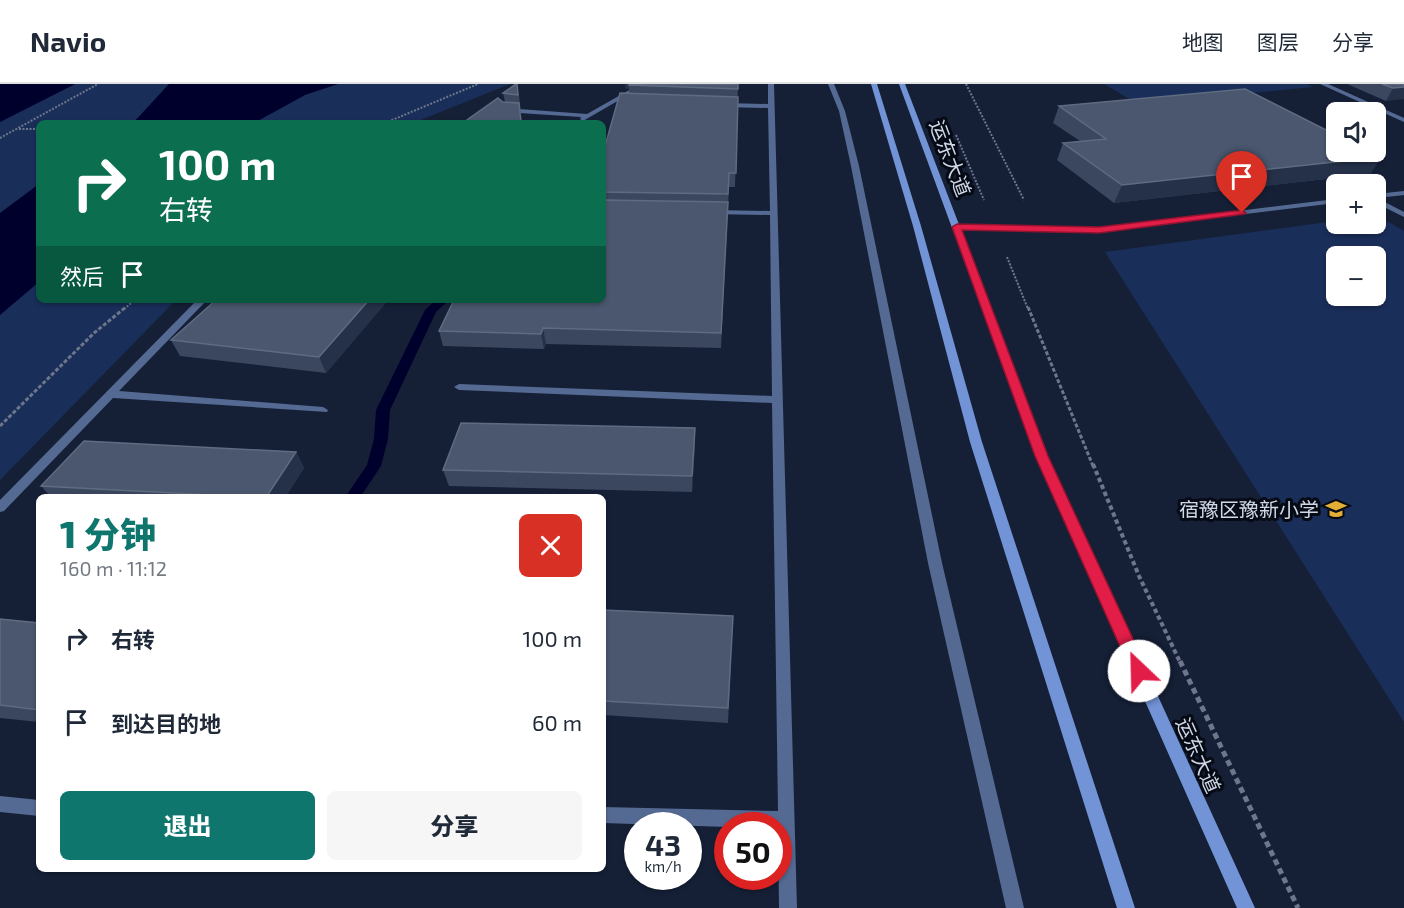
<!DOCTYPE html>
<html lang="zh">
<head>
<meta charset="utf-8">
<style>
  body { margin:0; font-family:"Exo 2","Noto Sans SC",sans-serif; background:#f6f6f7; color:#1f2937; height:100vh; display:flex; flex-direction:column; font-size:22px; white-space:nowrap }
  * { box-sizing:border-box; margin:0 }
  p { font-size:20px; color:#747a83 }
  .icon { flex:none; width:33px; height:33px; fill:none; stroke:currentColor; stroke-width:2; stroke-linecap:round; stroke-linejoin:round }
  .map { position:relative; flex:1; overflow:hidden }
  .sheet { position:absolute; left:36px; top:410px; width:570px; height:378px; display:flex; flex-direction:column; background:#fff; border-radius:9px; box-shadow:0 2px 4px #0004 }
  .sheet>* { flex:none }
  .hud { position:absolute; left:36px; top:36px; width:570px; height:183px; border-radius:9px; box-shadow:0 2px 4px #0004; background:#0b6e4f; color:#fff; overflow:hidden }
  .fabs { position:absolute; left:1326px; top:18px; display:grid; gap:12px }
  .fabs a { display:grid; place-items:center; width:60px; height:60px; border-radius:9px; background:#fff; box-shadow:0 2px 4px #0004; font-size:30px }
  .speed { position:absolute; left:624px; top:728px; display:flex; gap:12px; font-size:30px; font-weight:700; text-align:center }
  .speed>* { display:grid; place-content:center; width:78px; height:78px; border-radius:50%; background:#fff; box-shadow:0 2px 4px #0004; line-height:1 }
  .speed small { font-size:15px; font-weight:400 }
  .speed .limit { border:9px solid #d22; background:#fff; color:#111 }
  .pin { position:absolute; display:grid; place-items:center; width:51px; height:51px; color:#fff; margin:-62px -26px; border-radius:50% 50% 50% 0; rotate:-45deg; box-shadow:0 0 6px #0007 }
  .pin .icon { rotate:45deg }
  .me { position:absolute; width:66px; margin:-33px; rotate:336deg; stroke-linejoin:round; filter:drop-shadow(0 0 4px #0008) }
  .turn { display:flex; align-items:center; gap:21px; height:126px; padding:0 24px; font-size:27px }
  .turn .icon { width:78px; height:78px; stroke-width:2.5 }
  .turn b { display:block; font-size:42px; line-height:51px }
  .then { display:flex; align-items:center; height:57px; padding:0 24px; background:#0003; gap:12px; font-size:22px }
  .round { display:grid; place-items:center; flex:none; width:63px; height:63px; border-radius:9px; background:#f6f6f7 }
  .head { display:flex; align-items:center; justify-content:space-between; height:102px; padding:0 24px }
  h1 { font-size:36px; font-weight:800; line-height:45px; color:#0f766e }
  .action { display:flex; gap:12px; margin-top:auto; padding:12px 24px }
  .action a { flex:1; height:69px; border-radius:9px; background:#0f766e; color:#fff; font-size:24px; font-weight:800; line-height:69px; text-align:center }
  .action a+a { background:#f6f6f7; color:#1f2937 }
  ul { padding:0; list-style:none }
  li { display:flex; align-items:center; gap:18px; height:84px; padding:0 24px }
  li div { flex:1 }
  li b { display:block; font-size:22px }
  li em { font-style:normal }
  header { display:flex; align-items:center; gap:36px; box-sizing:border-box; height:84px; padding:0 30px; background:#fff; border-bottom:2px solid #e0e1e3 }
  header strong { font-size:28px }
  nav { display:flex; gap:33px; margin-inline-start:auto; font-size:21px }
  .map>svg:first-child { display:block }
  .green { fill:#1a2e5a; fill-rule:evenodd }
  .water { fill:#00002d }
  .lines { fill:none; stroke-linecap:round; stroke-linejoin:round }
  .stream { fill:#00002d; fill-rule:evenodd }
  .path-far3 { stroke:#6d768a; stroke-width:2; stroke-dasharray:2 1.5; stroke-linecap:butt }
  .path-far2 { stroke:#6d768a; stroke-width:3; stroke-dasharray:4 2; stroke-linecap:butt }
  .path-far1 { stroke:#6d768a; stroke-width:4; stroke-dasharray:4.5 3; stroke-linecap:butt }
  .path { stroke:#6d768a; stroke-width:5; stroke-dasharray:6 4; stroke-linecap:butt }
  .service { fill:#556a93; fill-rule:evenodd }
  .secondary { fill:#7293d5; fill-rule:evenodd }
  .wall { fill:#3a475f }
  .shaded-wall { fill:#253149 }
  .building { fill:#4a576e; stroke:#5f6b81; stroke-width:1.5 }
  .route { fill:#e11d48; stroke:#92132f; stroke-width:1.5 }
  .labels { text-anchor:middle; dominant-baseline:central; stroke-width:6; stroke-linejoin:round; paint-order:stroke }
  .street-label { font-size:20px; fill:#d0d8e8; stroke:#060a14 }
  .poi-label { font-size:20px; fill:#d0d8e8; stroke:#060a14; text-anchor:end }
</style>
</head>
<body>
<header>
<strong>Navio</strong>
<nav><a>地图</a><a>图层</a><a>分享</a></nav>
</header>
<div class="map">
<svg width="1404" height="824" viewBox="0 0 1404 824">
  <rect width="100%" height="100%" fill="#152037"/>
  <g class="green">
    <path d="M 75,0 L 510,0 L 413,39 L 39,39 L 39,216 L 176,216 L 0,396 L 0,38 Z"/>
    <path d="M 1104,0 L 1307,0 L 1313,3 L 1138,20 Z"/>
    <path d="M 1377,131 L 1404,147 L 1404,638 L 1105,168 L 1336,137 L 1336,140 L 1376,140 ZM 1336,172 L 1376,172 L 1376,212 L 1336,212 Z"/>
  </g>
  <g class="water">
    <path d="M 0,0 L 75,0 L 0,38 Z"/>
    <path d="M 169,0 L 338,0 L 305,11 L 254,39 L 133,39 Z"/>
    <path d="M 39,100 L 39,198 L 0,231 L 0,129 Z"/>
  </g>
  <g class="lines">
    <path class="stream" d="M 436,216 L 449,216 L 436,228 L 390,326 L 388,355 L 381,382 L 361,412 L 346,412 L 367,381 L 374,355 L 376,326 L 425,226 Z"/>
    <g class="path-far3">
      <path d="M 966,0 L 1024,116"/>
      <path d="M 385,39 L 478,0"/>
      <path d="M 19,45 L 39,45"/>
      <path d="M 956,51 L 984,116"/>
      <path d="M 0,54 L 98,0"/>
      <path d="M 1007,173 L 1028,225"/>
      <path d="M 124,225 L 135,216"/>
    </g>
    <g class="path-far2">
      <path d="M 1028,223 L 1093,382"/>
      <path d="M 0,342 L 94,249 L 126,223"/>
    </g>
    <path class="path-far1" d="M 1093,380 L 1139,492 L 1180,578"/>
    <path class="path" d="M 1180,577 L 1298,824"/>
    <g class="service">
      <path d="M 640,0 L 647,0 L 583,37 L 580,35 L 581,33 L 506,28 L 503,26 L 506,24 L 587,30 Z"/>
      <path d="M 768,0 L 774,0 L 797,824 L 779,824 L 778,741 L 728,741 L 728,743 L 603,739 L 603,723 L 778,727 L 772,319 L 459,306 L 454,303 L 459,300 L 772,312 L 770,131 L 712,130 L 708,128 L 712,126 L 770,127 L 768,24 L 723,23 L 720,21 L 723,19 L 768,20 Z"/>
      <path d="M 828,0 L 834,0 L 845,27 L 859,82 L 942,479 L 1024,824 L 1006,824 L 928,479 L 851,82 L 839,27 Z"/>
      <path d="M 1320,0 L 1328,0 L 1404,34 L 1404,38 Z"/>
      <path d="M 1404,107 L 1404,111 L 1377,114 L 1404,128 L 1404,133 L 1376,119 L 1376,110 Z"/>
      <path d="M 1336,115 L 1336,119 L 1099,148 L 957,145 L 953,143 L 957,141 L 1099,144 Z"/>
      <path d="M 197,216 L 207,216 L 119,307 L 323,323 L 328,326 L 327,328 L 113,314 L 4,427 L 0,428 L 0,416 Z"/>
      <path d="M 0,712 L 39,716 L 39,732 L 0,728 Z"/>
    </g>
    <g class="secondary">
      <path d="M 871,0 L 877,0 L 921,142 L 982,358 L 1135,824 L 1117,824 L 970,358 L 913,142 Z"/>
      <path d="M 899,0 L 905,0 L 1048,372 L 1255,824 L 1237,824 L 1036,372 Z"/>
    </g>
  </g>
  <g class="wall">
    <path d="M 516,0 L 519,11 L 522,39 L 467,39 L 503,18 L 505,18 L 503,9 Z"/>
    <path d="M 625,0 L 738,0 L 735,103 L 729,103 L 721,264 L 546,260 L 544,265 L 443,262 L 439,247 L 603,216 L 603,69 L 629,9 L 629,4 L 626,5 Z"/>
    <path d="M 1347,0 L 1404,0 L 1386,17 Z"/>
    <path d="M 1059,22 L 1381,73 L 1370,90 L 1114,119 L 1057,76 L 1063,59 L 1080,57 L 1053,39 Z"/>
    <path d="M 216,216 L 388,216 L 326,289 L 180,272 L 171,256 Z"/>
    <path d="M 695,360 L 692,408 L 449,402 L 443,386 Z"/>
    <path d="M 296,368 L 304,384 L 286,412 L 50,412 L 41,402 Z"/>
    <path d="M 603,526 L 733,532 L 728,639 L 603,631 Z"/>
    <path d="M 0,535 L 39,539 L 39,638 L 0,634 Z"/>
  </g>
  <g class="shaded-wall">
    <path d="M 625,0 L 635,0 L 629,1 L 629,4 L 626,5 Z"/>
    <path d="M 1404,3 L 1404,15 L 1386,17 L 1393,4 Z"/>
    <path d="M 1381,73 L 1370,90 L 1114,119 L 1122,101 Z"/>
    <path d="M 369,216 L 388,216 L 326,289 L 319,273 Z"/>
    <path d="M 543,244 L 546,260 L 544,265 L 541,250 Z"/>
    <path d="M 695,344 L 695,360 L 692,408 L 692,392 Z"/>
    <path d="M 296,368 L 304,384 L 286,412 L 267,412 Z"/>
  </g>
  <g class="building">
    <path d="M 516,0 L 517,0 L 518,11 L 503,9 Z"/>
    <path d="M 630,0 L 738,0 L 738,5 L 629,1 Z"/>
    <path d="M 1382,0 L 1404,0 L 1404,3 L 1393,4 Z"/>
    <path d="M 1245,5 L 1336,51 L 1336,68 L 1371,68 L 1381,73 L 1122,101 L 1063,59 L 1106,55 L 1059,22 Z"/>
    <path d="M 620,9 L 738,13 L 736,89 L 729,89 L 728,110 L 603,108 L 603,69 Z"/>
    <path d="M 498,14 L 503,18 L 519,19 L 521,39 L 467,39 L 467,36 Z"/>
    <path d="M 603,116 L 728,118 L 721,249 L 543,244 L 541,250 L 439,247 L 454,216 L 603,216 Z"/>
    <path d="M 216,216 L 369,216 L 319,273 L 171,256 Z"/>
    <path d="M 461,339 L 695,344 L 692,392 L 443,386 Z"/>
    <path d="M 84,357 L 296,368 L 267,412 L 230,412 L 41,402 Z"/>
    <path d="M 603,526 L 733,532 L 728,624 L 603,617 Z"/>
    <path d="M 0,535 L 39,539 L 39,626 L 0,621 Z"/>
  </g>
  <path class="route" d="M 1242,126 L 1246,129 L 1245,130 L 1099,149 L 962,146 L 1048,372 L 1148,587 L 1145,592 L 1139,594 L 1133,592 L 1131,587 L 1035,372 L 952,143 L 957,140 L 1099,143 Z"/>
  <defs>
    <g id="school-bare" transform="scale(1.62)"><path d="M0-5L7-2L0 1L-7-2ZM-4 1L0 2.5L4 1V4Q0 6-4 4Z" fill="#e3ae35" stroke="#060a14" stroke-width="2.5" paint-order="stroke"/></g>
  </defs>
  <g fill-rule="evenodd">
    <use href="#school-bare" x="1336" y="425"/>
  </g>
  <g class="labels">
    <g class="street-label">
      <text transform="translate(951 74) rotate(69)">运东大道</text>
      <text transform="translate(1199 671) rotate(66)">运东大道</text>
    </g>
    <g class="poi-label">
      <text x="1319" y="425">宿豫区豫新小学</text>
    </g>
  </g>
</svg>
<div class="fabs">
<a><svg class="icon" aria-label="sound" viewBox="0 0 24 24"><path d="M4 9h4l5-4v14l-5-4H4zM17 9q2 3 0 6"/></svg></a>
<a>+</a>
<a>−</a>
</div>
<div class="speed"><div>43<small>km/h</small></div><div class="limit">50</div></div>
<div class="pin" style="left:1242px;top:129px;background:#d93025"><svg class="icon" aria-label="arrive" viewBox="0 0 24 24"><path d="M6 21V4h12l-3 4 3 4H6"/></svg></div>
<svg class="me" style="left:1139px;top:587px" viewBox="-20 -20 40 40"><circle r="19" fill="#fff"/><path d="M0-13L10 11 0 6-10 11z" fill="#e11d48"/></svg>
<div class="hud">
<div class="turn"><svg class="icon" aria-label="right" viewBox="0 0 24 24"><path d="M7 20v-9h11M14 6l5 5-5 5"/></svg><div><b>100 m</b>右转</div></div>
<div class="then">然后<svg class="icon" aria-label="arrive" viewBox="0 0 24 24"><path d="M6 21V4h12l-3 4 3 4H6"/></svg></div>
</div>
<section class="sheet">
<div class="head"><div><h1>1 分钟</h1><p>160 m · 11:12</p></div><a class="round" style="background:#d93025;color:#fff"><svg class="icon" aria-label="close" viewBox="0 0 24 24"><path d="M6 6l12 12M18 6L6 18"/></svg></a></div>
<ul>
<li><svg class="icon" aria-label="right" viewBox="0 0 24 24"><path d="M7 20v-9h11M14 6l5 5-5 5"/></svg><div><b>右转</b></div><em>100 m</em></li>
<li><svg class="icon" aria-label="arrive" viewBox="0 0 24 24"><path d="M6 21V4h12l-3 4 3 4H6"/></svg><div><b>到达目的地</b></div><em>60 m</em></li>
</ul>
<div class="action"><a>退出</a><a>分享</a></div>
</section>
</div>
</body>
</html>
